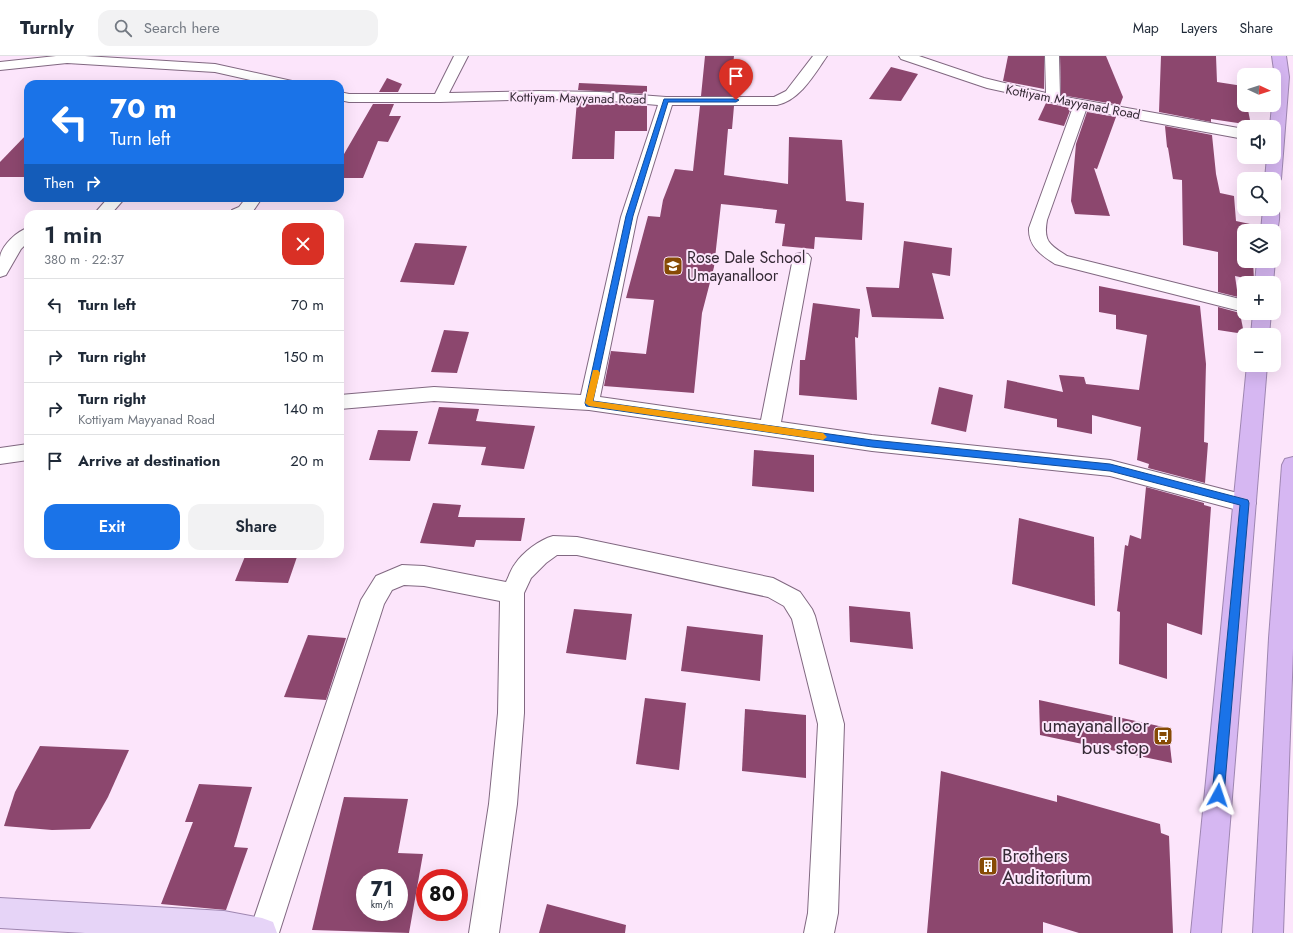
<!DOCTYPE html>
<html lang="en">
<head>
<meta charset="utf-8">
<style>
  body { margin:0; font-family:Jost,sans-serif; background:#f2f2f3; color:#1f2937; height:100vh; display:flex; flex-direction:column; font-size:15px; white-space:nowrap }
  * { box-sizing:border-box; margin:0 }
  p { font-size:13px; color:#747a83 }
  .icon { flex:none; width:22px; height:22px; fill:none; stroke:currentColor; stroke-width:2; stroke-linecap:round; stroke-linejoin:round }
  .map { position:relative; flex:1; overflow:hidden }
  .sheet { position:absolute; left:24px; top:154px; width:320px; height:348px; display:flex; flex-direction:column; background:#fff; border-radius:12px; box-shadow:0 4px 16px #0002 }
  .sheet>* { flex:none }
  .top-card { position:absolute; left:24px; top:24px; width:320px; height:122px; border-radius:12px; box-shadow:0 4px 16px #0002; background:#1a73e8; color:#fff; overflow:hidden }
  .needle { width:26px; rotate:94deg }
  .controls { position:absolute; left:1237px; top:12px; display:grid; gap:8px }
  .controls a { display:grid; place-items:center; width:44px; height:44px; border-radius:8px; background:#fff; box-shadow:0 4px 16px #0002; font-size:20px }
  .speed { position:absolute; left:356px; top:813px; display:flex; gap:8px; font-size:20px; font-weight:700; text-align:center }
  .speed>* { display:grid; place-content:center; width:52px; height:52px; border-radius:50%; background:#fff; box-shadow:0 4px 16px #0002; line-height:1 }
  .speed small { font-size:10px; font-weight:400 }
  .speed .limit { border:6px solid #d22; background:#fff; color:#111 }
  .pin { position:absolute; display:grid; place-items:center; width:34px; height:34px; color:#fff; margin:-41px -17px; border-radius:50% 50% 50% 0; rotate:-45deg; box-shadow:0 0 4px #0007 }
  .pin .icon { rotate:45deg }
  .me { position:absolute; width:44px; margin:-22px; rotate:5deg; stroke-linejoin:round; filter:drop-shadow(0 0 3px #0008) }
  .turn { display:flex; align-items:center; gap:14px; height:84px; padding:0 20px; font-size:18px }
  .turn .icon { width:52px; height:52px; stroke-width:2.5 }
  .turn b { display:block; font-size:28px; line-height:34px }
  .then { display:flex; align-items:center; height:38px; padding:0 20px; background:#0003; gap:8px; font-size:15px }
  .round { display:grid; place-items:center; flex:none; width:42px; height:42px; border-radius:12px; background:#f2f2f3 }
  .headline { display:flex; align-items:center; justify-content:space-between; height:68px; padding:0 20px }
  h1 { font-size:24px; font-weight:600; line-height:30px }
  .button { display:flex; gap:8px; margin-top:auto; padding:8px 20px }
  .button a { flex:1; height:46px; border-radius:12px; background:#1a73e8; color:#fff; font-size:16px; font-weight:600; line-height:46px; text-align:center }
  .button a+a { background:#f2f2f3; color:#1f2937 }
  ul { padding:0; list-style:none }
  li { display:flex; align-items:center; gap:12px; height:52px; padding:0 20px; border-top:1px solid #e0e1e3 }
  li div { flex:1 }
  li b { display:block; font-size:15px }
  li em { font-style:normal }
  header { display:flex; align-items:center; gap:24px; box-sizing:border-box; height:56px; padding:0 20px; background:#fff; border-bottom:1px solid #e0e1e3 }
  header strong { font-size:19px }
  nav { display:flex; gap:22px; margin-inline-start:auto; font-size:14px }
  .search { width:280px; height:36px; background:#f2f2f3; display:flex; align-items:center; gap:10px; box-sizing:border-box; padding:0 14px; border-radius:12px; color:#747a83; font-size:15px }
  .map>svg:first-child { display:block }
  .building { fill:#8c476e; fill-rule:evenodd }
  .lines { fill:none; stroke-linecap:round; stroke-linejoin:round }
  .minor-casing { stroke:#816881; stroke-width:2 }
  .major-casing { stroke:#9e86b0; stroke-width:2 }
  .highway-casing { stroke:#9e86b0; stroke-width:2 }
  .minor { fill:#fff; fill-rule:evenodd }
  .major { fill:#e6d4f7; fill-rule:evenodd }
  .highway { fill:#d6b7f2; fill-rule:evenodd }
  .route { fill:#1a73e8; stroke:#114b97 }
  .slow { fill:#f59e0b }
  .labels { text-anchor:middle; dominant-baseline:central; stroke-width:4; stroke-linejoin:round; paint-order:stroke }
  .far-street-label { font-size:13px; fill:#352a35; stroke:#fce5fb }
  .poi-label { font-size:16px; fill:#352a35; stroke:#fce5fb; text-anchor:start }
  .near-poi-label { font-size:19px; fill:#352a35; stroke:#fce5fb; text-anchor:end }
</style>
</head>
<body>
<header>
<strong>Turnly</strong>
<div class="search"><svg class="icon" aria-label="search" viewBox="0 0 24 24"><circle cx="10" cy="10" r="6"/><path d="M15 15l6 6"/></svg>Search here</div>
<nav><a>Map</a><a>Layers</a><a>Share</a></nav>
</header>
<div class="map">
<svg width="1293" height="877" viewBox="0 0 1293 877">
  <rect width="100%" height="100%" fill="#fce5fb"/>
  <g class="building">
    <path d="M 705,0 L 734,0 L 732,17 L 737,18 L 735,40 L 701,40 Z"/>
    <path d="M 1008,0 L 1044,0 L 1044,33 L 1003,25 Z"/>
    <path d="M 1060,0 L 1106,0 L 1123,41 L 1120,49 L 1061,39 Z"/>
    <path d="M 1161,0 L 1216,0 L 1217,26 L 1243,30 L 1244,49 L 1247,49 L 1251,69 L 1211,63 L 1211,66 L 1159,56 Z"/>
    <path d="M 891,11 L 918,18 L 901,45 L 869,43 Z"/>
    <path d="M 387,22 L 402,28 L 398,36 L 379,36 Z"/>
    <path d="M 579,27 L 647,30 L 647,38 L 578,34 Z"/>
    <path d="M 577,45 L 647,50 L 647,75 L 615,75 L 614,103 L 572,103 Z"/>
    <path d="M 1046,47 L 1071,52 L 1064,70 L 1038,64 Z"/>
    <path d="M 373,48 L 394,48 L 389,60 L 401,60 L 388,86 L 378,85 L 363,122 L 340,122 L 340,105 Z"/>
    <path d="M 700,50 L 734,50 L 732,73 L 728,73 L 724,119 L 788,128 L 789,81 L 842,84 L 846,145 L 864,147 L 862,184 L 815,181 L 814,193 L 782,190 L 785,168 L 775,167 L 777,154 L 721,148 L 714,211 L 702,257 L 694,337 L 604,330 L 611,295 L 646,298 L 654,244 L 626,242 L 648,160 L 660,161 L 663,144 L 675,113 L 693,115 Z"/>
    <path d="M 1087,56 L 1116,61 L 1097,113 L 1094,112 L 1110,160 L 1075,158 L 1071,145 L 1076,88 Z"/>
    <path d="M 1165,70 L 1212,79 L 1216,118 L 1220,137 L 1234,140 L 1236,165 L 1250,168 L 1251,175 L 1244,175 L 1244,205 L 1253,205 L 1254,224 L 1235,220 L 1238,241 L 1218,236 L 1218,196 L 1183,189 L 1182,124 L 1173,123 L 1168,92 L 1167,91 Z"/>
    <path d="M 28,77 L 28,121 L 0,121 L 0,106 Z"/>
    <path d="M 904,185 L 952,192 L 950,220 L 932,217 L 944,263 L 872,261 L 866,231 L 899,232 Z"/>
    <path d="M 415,187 L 467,190 L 454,229 L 400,226 Z"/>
    <path d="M 1099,230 L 1200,250 L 1206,308 L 1204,386 L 1208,387 L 1205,427 L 1148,412 L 1149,408 L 1137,404 L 1141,371 L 1092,359 L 1092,378 L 1057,371 L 1057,363 L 1004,352 L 1007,324 L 1063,336 L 1059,319 L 1084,321 L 1086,328 L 1139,334 L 1147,279 L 1116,273 L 1116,259 L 1099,256 Z"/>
    <path d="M 813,247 L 860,253 L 858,282 L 855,281 L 857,344 L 799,339 L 800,304 L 805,304 Z"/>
    <path d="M 1218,251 L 1240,257 L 1244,278 L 1218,274 Z"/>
    <path d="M 444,274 L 469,276 L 457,317 L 431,316 Z"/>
    <path d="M 939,331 L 973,339 L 966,376 L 931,368 Z"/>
    <path d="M 439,351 L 479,353 L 476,365 L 535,370 L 524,413 L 481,409 L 486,391 L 428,388 Z"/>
    <path d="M 378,374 L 418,375 L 410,405 L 369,404 Z"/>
    <path d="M 754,394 L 814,399 L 814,436 L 752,430 Z"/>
    <path d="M 1146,431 L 1204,447 L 1204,449 L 1211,451 L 1202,579 L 1167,567 L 1167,623 L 1119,608 L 1120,556 L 1117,555 L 1125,489 L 1128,490 L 1130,479 L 1141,483 Z"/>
    <path d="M 433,447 L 461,449 L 458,461 L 525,462 L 521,485 L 476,484 L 474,491 L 420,487 Z"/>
    <path d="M 1019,462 L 1094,481 L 1095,550 L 1012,528 Z"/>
    <path d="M 246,498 L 298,498 L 288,527 L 235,525 Z"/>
    <path d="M 849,550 L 910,556 L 913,593 L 850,586 Z"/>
    <path d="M 574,553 L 632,558 L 626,604 L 566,597 Z"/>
    <path d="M 687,570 L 763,579 L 760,625 L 681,615 Z"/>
    <path d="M 308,579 L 346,582 L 326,644 L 284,641 Z"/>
    <path d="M 645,642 L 686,647 L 679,714 L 636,708 Z"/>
    <path d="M 1039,644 L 1168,672 L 1172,707 L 1040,679 Z"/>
    <path d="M 745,653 L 806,659 L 806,722 L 742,715 Z"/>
    <path d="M 40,690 L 129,694 L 108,741 L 90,773 L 52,774 L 4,770 L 15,736 Z"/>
    <path d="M 941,715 L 1057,746 L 1057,739 L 1160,768 L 1161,777 L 1169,780 L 1173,877 L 1079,877 L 1043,866 L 1043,877 L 927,877 Z"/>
    <path d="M 199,728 L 252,731 L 234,791 L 248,792 L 226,854 L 161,848 L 193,766 L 185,766 Z"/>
    <path d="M 344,741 L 408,743 L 398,797 L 423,798 L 409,877 L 312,874 ZM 365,822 L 399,822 L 399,856 L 365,856 Z"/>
    <path d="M 547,848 L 626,869 L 625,877 L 539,877 Z"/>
  </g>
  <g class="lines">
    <g class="minor-casing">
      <g id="minor">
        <path d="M 56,0 L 85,0 L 215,8 L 292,25 L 294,28 L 268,28 L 215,16 L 67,7 L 0,14 L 0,6 Z"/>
        <path d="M 454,0 L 468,0 L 449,37 L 540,35 L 600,36 L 666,41 L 774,41 L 786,35 L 813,0 L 827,0 C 814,19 800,44 777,49 L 672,49 L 637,161 L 600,341 L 761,364 L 793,202 L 796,198 L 802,197 L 808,198 L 811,202 L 781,366 L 872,379 L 1110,404 L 1253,441 L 1256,447 L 1253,453 L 1245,456 L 1110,420 L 872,395 L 589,354 L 434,345 L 340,353 L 340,339 L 434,331 L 581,339 L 621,161 L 658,49 L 600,44 L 540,43 L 440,46 L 349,46 L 340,44 L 340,36 L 349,38 L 435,38 Z"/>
        <path d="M 899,0 L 919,0 L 984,22 L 1046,37 L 1045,0 L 1059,0 L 1060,40 L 1244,73 L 1244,83 L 1086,54 L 1047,164 C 1043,186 1050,189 1067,200 L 1244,244 L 1244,256 L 1055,208 C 1041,199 1028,190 1029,172 L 1073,51 L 987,32 L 901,3 Z"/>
        <path d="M 108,142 L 125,142 L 111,158 L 94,158 Z"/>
        <path d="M 246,142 L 262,142 L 251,158 L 230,158 L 232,154 L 239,151 Z"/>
        <path d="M 28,172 L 28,186 L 21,193 L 6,219 L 0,221 C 0,214 0,207 0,201 C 2,189 17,175 28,172 Z"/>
        <path d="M 28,388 L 28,404 L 0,408 L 0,392 Z"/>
        <path d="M 553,480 L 577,481 L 773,522 L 800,536 L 812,553 L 815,560 L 844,668 L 838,857 L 834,877 L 804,877 L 808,857 L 818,668 L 792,563 L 784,550 L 768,541 L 577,499 L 557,499 L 546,507 L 531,522 L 524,537 L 524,657 L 517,748 L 499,877 L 469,877 L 489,748 L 498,657 L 500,545 L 424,530 L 404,529 L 392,534 L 384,548 L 279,877 L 249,877 L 361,544 L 376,520 L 402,509 L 424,510 L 506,526 C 509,520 511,513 515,508 C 523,496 539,484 553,480 Z"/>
      </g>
    </g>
    <g class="major-casing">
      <path id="major" d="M 0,842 L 224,855 L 262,862 L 273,866 L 277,877 L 85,877 L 0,872 Z"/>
    </g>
    <g class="highway-casing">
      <g id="highway">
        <path d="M 1272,0 L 1286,0 L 1289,21 L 1281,123 L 1279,126 L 1274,128 L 1274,123 L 1265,123 L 1267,101 L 1274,101 L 1274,71 L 1270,71 L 1272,49 L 1274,49 L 1275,21 Z"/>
        <path d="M 1274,149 L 1277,149 C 1281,156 1279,174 1274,179 L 1274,175 L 1261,175 L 1263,153 L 1274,153 Z"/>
        <path d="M 1274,204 L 1275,205 L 1273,227 L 1255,227 L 1257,205 Z"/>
        <path d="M 1253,257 L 1271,257 L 1269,279 L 1251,279 Z"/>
        <path d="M 1247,309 L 1267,309 L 1221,877 L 1191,877 Z"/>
        <path d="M 1293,401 L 1293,593 L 1283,877 L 1253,877 L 1269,582 L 1282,409 L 1285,403 Z"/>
      </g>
    </g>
    <use href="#minor" class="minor"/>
    <use href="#major" class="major"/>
    <use href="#highway" class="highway"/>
  </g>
  <path class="route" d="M 664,43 L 736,43 L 739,44 L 736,46 L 668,46 L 633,160 L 593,345 L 872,384 L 1110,408 L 1248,444 L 1249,447 L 1224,739 L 1222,743 L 1218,744 L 1214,743 L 1212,739 L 1240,449 L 1110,415 L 872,391 L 586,350 L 585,347 L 626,160 Z"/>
  <path class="slow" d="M 593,314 L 598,314 L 600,317 L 593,345 L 823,377 L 827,381 L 823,384 L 589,350 L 585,347 Z"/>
  <defs>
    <g id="school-square" transform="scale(1)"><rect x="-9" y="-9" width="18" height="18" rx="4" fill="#864b05" stroke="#fce5fb"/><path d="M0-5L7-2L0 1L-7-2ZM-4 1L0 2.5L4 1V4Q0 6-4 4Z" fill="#fff"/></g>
    <g id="bus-square" transform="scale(1)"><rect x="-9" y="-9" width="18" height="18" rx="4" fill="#864b05" stroke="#fce5fb"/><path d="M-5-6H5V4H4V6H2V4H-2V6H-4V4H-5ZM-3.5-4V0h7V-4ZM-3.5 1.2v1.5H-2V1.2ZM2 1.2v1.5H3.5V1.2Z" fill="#fff"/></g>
    <g id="building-square" transform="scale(1)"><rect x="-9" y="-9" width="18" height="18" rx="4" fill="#864b05" stroke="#fce5fb"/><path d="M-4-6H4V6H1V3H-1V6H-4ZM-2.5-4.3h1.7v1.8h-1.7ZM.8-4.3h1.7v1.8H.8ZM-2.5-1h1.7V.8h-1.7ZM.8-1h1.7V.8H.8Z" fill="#fff"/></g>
  </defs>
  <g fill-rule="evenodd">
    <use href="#school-square" x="673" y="210"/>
    <use href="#bus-square" x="1163" y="680"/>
    <use href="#building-square" x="988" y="810"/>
  </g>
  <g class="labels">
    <g class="far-street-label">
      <text transform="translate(578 42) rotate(1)">Kottiyam Mayyanad Road</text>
      <text transform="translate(1073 46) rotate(11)">Kottiyam Mayyanad Road</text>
    </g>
    <g class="poi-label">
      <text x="687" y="201">Rose Dale School<tspan x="687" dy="18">Umayanalloor</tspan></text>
    </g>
    <g class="near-poi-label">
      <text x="1149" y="669">umayanalloor<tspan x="1149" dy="22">bus stop</tspan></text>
      <text x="1002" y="799" text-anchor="start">Brothers<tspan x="1002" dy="22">Auditorium</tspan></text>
    </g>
  </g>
</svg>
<div class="controls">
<a><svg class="needle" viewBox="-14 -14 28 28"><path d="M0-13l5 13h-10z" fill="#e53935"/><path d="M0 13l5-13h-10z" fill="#747a83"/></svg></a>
<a><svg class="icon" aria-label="sound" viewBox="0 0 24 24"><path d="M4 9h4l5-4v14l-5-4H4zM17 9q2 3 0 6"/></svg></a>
<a><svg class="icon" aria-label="search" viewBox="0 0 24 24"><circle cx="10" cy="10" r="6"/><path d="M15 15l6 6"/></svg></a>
<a><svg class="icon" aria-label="layers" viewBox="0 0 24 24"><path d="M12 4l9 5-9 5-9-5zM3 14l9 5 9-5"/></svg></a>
<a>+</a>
<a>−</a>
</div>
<div class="speed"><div>71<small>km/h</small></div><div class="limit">80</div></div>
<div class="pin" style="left:736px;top:44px;background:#d93025"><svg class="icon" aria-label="arrive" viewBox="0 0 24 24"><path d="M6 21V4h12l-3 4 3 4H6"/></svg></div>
<svg class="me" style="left:1218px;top:739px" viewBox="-20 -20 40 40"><path d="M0-17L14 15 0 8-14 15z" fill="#1a73e8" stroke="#fff" stroke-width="4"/></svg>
<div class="top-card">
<div class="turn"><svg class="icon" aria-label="left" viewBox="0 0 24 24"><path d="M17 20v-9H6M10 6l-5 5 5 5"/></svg><div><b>70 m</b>Turn left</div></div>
<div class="then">Then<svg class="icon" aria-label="right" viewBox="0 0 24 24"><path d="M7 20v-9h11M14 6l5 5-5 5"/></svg></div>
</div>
<section class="sheet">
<div class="headline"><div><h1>1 min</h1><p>380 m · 22:37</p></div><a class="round" style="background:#d93025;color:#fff"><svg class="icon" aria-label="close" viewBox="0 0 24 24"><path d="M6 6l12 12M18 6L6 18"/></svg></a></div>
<ul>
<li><svg class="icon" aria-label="left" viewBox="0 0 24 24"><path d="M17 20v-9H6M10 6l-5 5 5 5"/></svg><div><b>Turn left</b></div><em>70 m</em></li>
<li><svg class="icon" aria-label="right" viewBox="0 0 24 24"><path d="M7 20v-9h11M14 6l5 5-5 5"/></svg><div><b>Turn right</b></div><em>150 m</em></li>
<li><svg class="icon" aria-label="right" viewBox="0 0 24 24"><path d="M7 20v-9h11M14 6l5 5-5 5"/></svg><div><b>Turn right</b><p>Kottiyam Mayyanad Road</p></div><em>140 m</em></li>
<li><svg class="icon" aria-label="arrive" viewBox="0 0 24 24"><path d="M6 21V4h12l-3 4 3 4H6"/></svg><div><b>Arrive at destination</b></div><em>20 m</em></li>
</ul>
<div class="button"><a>Exit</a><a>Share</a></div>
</section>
</div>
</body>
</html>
